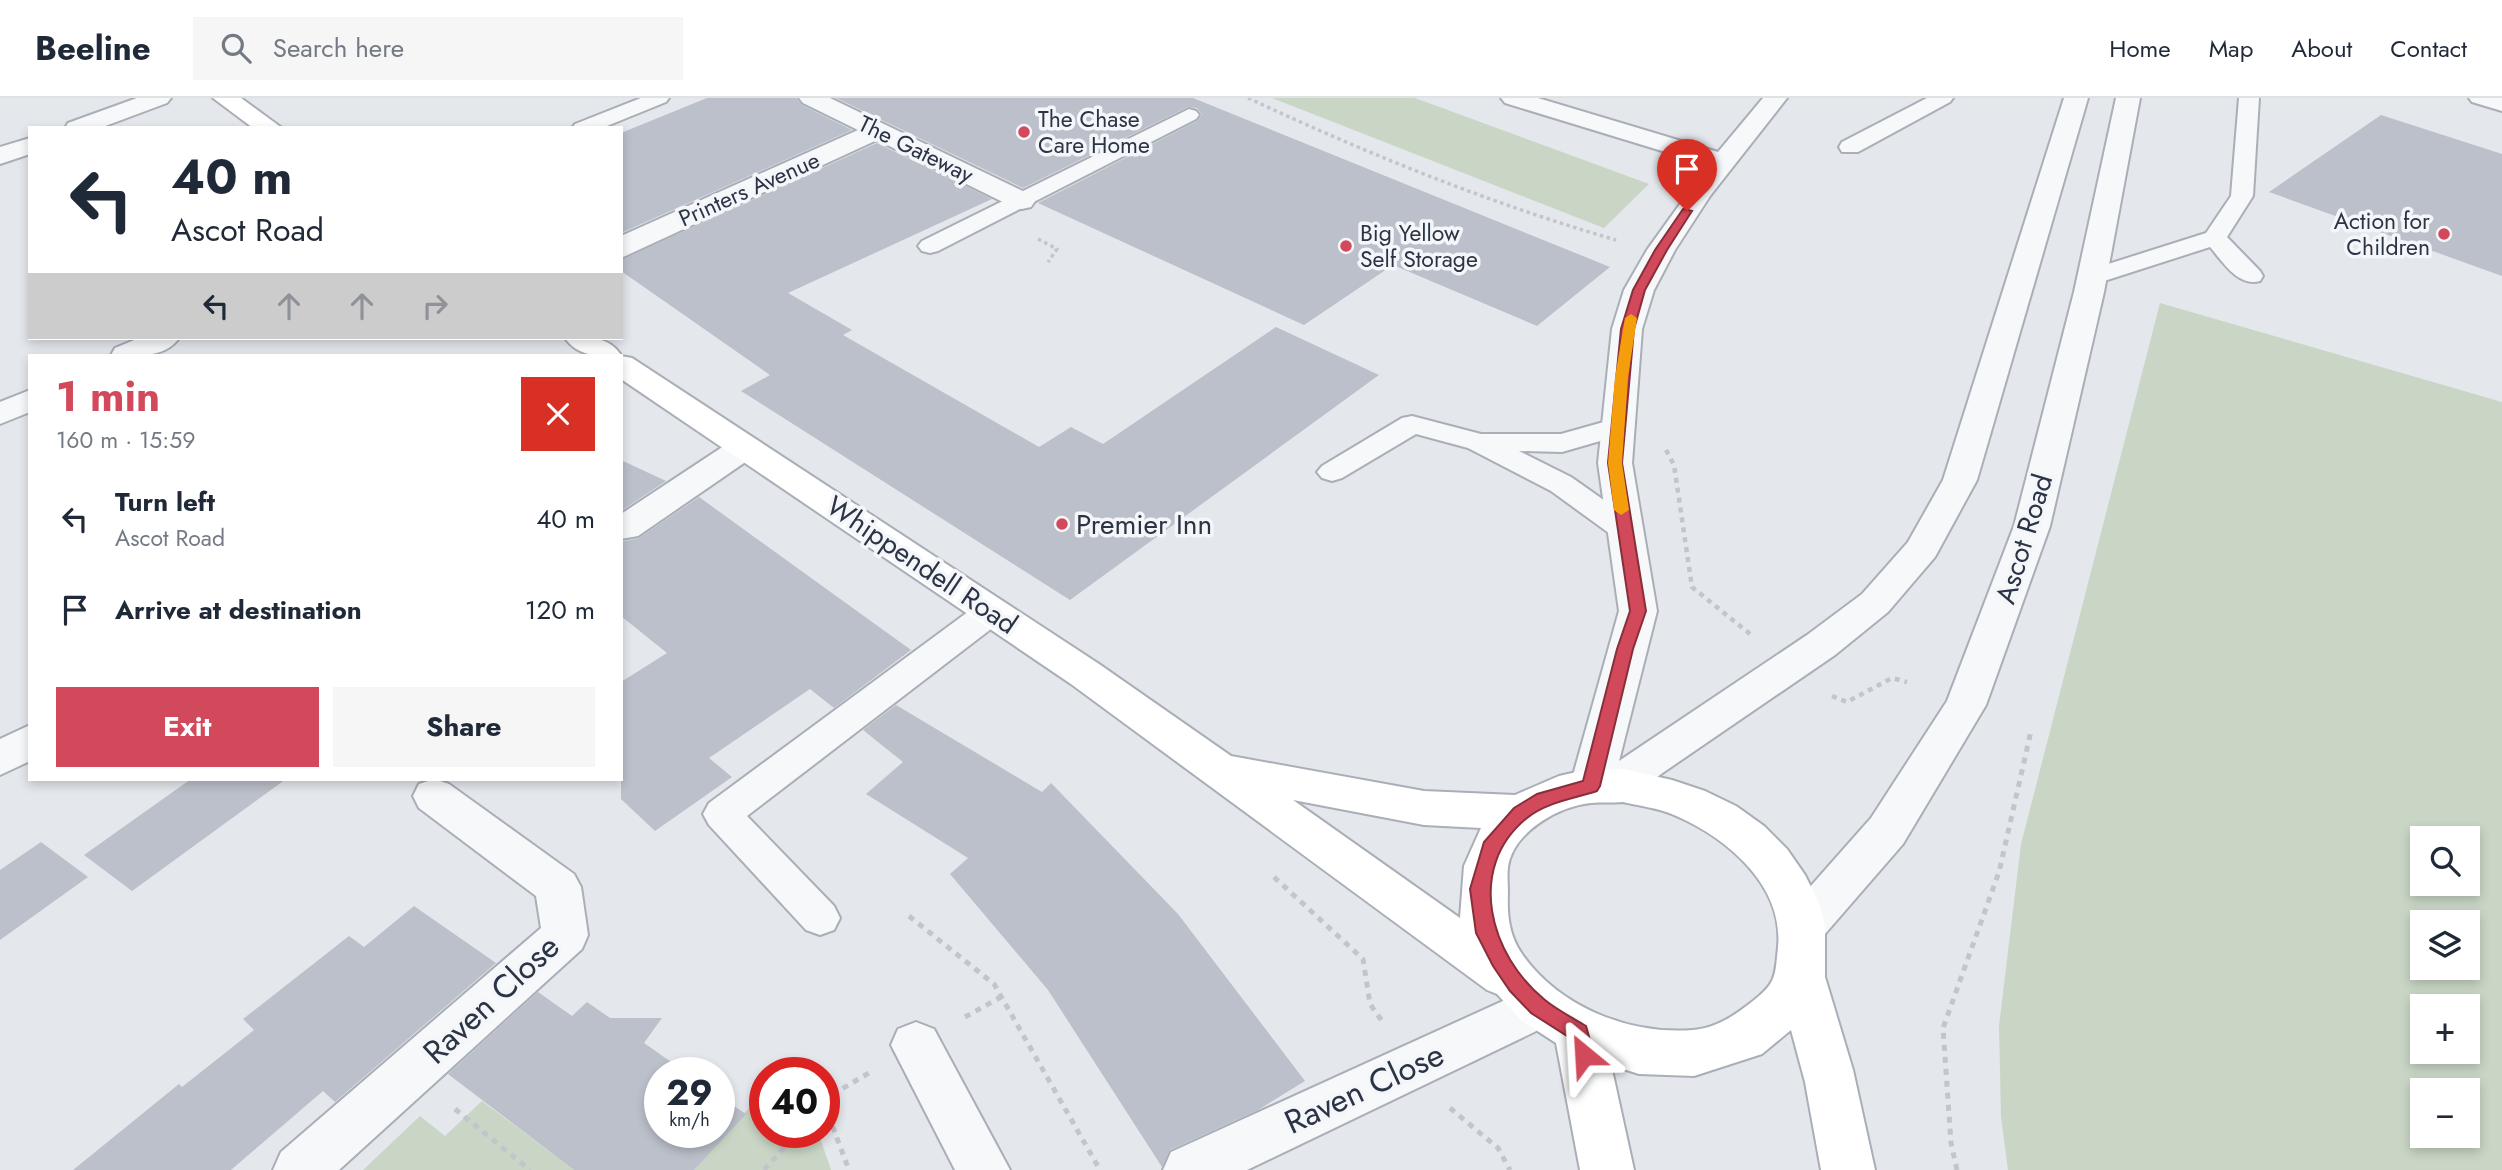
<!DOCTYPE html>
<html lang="en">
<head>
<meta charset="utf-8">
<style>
  body { margin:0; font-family:Jost,sans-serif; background:#f6f6f7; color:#1f2937; height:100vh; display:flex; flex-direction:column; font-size:26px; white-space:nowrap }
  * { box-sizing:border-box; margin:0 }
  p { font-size:23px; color:#747a83 }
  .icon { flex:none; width:38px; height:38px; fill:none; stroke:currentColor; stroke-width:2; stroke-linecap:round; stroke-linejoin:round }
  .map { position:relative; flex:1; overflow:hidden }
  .sheet { position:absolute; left:28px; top:256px; width:595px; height:427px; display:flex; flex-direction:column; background:#fff; border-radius:0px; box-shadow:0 4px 10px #0003 }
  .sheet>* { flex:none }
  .guide { position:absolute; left:28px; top:28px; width:595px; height:214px; border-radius:0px; box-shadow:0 4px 10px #0003; background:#fff; color:#1f2937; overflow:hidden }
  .fabs { position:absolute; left:2410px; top:728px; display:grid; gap:14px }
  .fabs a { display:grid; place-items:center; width:70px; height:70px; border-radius:0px; background:#fff; box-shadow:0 4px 10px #0003; font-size:35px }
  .speed { position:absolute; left:644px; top:959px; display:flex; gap:14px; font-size:35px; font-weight:700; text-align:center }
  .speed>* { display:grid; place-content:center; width:91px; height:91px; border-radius:50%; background:#fff; box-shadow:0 4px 10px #0003; line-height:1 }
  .speed small { font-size:18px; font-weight:400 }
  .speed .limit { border:10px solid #d22; background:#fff; color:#111 }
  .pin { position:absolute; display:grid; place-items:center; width:60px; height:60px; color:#fff; margin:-72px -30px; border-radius:50% 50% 50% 0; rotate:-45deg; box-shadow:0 0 7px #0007 }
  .pin .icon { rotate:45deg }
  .me { position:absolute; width:77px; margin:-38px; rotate:333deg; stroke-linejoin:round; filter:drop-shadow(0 0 5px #0008) }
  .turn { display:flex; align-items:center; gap:24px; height:147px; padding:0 28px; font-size:32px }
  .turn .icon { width:91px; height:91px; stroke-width:2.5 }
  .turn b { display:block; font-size:49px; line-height:60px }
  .lanes { display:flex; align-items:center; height:66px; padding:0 28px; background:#0003; justify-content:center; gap:35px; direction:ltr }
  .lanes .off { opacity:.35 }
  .round { display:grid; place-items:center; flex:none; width:74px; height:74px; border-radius:0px; background:#f6f6f7 }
  .headline { display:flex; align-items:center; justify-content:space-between; height:119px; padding:0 28px }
  h1 { font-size:42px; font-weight:700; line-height:52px; color:#d1495b }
  .button { display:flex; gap:14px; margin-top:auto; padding:14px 28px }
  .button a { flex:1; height:80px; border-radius:0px; background:#d1495b; color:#fff; font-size:28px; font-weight:700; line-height:80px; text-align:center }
  .button a+a { background:#f6f6f7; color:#1f2937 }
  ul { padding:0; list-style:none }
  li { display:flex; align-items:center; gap:21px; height:91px; padding:0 28px }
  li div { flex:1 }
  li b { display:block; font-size:26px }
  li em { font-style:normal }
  header { display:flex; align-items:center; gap:42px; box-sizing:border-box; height:98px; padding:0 35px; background:#fff; border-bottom:2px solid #e0e1e3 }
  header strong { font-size:33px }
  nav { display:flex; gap:38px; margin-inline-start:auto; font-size:24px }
  .search { width:490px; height:63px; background:#f6f6f7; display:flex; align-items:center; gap:18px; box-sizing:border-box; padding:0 24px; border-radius:0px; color:#747a83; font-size:26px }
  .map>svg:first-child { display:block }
  .green { fill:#c9d6c5; fill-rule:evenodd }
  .building { fill:#bbc0ca }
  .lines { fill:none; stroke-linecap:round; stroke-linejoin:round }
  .lane-casing { stroke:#a9aeb7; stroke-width:4 }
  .street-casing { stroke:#a9aeb7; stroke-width:4 }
  .secondary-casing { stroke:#a9aeb7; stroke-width:4 }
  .path-far2 { stroke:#c2c5cb; stroke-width:3.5; stroke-dasharray:3.5 3.5; stroke-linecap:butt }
  .path-far1 { stroke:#c2c5cb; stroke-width:4.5; stroke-dasharray:5 5; stroke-linecap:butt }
  .path { stroke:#c2c5cb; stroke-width:5; stroke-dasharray:6 6; stroke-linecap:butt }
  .lane { fill:#f7f8fa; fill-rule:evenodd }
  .street { fill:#f7f8fa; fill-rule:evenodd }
  .secondary { fill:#fff; fill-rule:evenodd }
  .route { fill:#d1495b; stroke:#882f3b; stroke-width:2 }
  .slow { fill:#f59e0b }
  .poi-dot { fill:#d1495b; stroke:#f4f6f9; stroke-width:2.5 }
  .labels { text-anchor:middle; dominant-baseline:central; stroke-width:7; stroke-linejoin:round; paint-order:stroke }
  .far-poi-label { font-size:23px; fill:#2b3445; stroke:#f4f6f9; text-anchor:start }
  .far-street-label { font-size:23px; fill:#2b3445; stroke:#f4f6f9 }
  .poi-label { font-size:28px; fill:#2b3445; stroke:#f4f6f9; text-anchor:start }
  .street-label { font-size:28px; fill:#2b3445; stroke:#f4f6f9 }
  .near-street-label { font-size:33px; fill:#2b3445; stroke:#f4f6f9 }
</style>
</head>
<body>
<header>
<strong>Beeline</strong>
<div class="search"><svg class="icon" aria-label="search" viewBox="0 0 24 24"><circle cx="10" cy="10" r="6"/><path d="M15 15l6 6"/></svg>Search here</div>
<nav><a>Home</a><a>Map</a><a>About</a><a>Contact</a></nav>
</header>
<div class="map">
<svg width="2502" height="1072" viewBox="0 0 2502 1072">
  <rect width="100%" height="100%" fill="#e4e7ec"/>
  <g class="green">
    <path d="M 1272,0 L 1415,0 L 1649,86 L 1604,130 Z"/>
    <path d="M 2160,205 L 2502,304 L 2502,1072 L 2008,1072 L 2001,1019 L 1999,928 L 2021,746 ZM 2422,740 L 2468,740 L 2468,786 L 2422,786 ZM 2422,824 L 2468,824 L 2468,870 L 2422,870 ZM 2422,908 L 2468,908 L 2468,954 L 2422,954 ZM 2422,992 L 2468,992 L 2468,1038 L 2422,1038 Z"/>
    <path d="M 765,992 L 765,1034 L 818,1034 L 831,1072 L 694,1072 Z"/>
    <path d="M 482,1003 L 574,1072 L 363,1072 L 420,1018 L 445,1038 Z"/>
  </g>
  <g class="building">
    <path d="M 707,0 L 796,0 L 802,7 L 852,32 L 621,135 L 621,35 Z"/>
    <path d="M 836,0 L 1193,0 L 1610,169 L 1537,228 L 1393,167 L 1304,227 L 1038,105 L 1197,23 L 1202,17 L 1197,10 L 1188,9 L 1023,90 Z"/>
    <path d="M 2381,17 L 2502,56 L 2502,178 L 2269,94 Z"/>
    <path d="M 877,45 L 992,101 L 788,195 L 852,232 L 843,237 L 1039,349 L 1071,329 L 1103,346 L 1276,229 L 1379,277 L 1070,502 L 741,293 L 770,277 L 621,173 L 621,162 Z"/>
    <path d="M 621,362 L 666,383 L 621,413 Z"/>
    <path d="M 699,399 L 911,552 L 834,610 L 810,591 L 709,660 L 732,679 L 655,733 L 621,701 L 621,584 L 667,555 L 621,518 L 621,444 L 639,440 Z"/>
    <path d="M 896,607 L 1042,694 L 1051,685 L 1178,816 L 1305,983 L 1258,1012 L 1170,1052 L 1162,1069 L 1048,892 L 950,776 L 968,760 L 866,696 L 903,664 L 863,632 Z"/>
    <path d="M 191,681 L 286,681 L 132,793 L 84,757 Z"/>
    <path d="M 41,744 L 88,779 L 0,842 L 0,772 Z"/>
    <path d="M 414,808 L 496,865 L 335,1004 L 323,993 L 231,1072 L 73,1072 L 179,986 L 182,989 L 254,932 L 243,921 L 349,838 L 364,849 Z"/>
    <path d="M 538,894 L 572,918 L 587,904 L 610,920 L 662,920 L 644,945 L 687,975 L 660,975 L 660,1034 L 719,1034 L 719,998 L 746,1016 L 694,1072 L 574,1072 L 448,976 Z"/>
  </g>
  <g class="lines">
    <g class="lane-casing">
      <g id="lane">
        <path d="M 641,0 L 669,0 L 666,4 L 602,30 L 572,30 L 575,26 Z"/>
        <path d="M 1927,0 L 1953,0 L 1950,4 L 1858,54 L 1842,54 L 1839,49 L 1842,44 Z"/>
        <path d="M 2239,0 L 2259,0 L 2253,98 L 2227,139 L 2260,173 L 2263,178 L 2260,183 C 2238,189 2223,164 2210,149 L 2101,184 L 2092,186 L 2083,184 L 2080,179 L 2083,174 L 2206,135 L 2231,98 Z"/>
        <path d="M 2469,0 L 2502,0 L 2502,13 L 2472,4 Z"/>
        <path d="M 1189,11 L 1196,13 L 1199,17 L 1196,21 L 938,153 L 930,155 L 922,153 L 918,148 L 922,143 Z"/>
        <path d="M 1412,318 L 1481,336 L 1561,336 L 1618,320 L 1628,323 L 1632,329 L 1628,335 L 1562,354 L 1519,353 L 1571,379 L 1635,424 L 1639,431 L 1635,438 L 1624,441 L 1613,438 L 1551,393 L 1468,350 L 1416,336 L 1342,380 L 1332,383 L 1322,380 L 1317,374 L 1322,368 L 1402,320 Z"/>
        <path d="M 992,502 L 1004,505 L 1008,513 L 1004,521 L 747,718 L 834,808 L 840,820 L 834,832 L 820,837 L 806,832 L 709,727 L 703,716 L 709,705 L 980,505 Z"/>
      </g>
    </g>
    <g class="street-casing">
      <g id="street">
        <path d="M 137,0 L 171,0 L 167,5 L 100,30 L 65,30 L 68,25 Z"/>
        <path d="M 799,0 L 830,0 L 1031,97 L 1035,103 L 1031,109 L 1022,111 L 1013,109 L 877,42 L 621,160 L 621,138 L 858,32 L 803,5 Z"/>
        <path d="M 1501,0 L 1538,0 L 1718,54 L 1763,0 L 1787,0 L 1710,98 L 1675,152 L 1654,192 L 1642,231 L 1632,365 L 1657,513 L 1619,663 L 1807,537 L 1862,496 L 1908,444 L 1943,382 L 2064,0 L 2088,0 L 1977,382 L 1935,459 L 1888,514 L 1835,557 L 1661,676 L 1633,699 L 1618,704 L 1606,700 L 1591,705 L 1576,700 L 1570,688 L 1619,513 L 1598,365 L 1612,231 L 1624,192 L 1647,152 L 1708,67 L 1505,5 Z"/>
        <path d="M 2116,0 L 2140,0 L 2104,194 L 2050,428 L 1986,607 L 1903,746 L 1818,844 L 1802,850 L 1786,844 L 1779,830 L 1786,816 L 1871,720 L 1947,603 L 2014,428 L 2074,194 Z"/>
        <path d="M 30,40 L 30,56 L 0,66 L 0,49 Z"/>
        <path d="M 139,240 L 179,240 C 165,261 133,258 111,257 L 115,250 Z"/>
        <path d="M 30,292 L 30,314 L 0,326 L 0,304 Z"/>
        <path d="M 745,339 L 757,342 L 762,349 L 757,356 L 638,438 L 621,441 L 621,416 L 733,342 Z"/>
        <path d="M 30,627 L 30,663 L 0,677 L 0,641 Z"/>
        <path d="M 434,681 L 449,686 L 574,776 L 581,789 L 588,837 L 582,851 L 339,1072 L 273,1072 L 281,1054 L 541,830 L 536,798 L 419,710 L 413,698 L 419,686 Z"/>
        <path d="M 1538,887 L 1555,894 L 1562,909 L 1555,924 L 1247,1072 L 1163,1072 L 1171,1054 Z"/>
        <path d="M 916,924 L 934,931 L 1010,1072 L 955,1072 L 891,947 L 898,931 Z"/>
      </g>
    </g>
    <g class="secondary-casing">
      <g id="secondary">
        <path d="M 213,0 L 241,0 L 282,30 L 253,30 Z"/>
        <path d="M 565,240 C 587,239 608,237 621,257 C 600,258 579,260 565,240 Z"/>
        <path d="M 621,258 L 632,260 L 1099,566 L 1231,658 L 1424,693 L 1515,697 L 1559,678 L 1590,671 L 1623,671 L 1672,682 L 1705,693 L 1736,708 L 1764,728 L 1787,751 L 1805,777 L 1819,805 L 1825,828 L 1825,879 L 1853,972 L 1875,1072 L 1821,1072 L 1805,984 L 1791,932 L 1762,956 L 1694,978 L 1639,976 L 1611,967 L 1634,1072 L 1580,1072 L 1556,945 L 1522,923 L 1497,896 L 1487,892 L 1071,586 L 621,281 ZM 1293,702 L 1424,727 L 1481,730 L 1464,768 L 1460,820 ZM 1623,704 C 1640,708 1658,710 1674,717 C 1726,739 1784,787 1778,849 C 1775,878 1777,884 1753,903 C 1735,917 1717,930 1693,932 C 1629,937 1559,909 1522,856 C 1509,837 1507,817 1508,795 C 1508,787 1507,778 1508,769 C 1513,734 1559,708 1591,705 C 1602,704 1612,705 1623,704 Z"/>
      </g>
    </g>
    <g class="path-far2">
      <path d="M 1248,0 C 1368,56 1489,105 1616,142"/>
      <path d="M 1038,141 L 1057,151 L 1048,164"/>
    </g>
    <g class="path-far1">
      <path d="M 1666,352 L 1674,367 L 1692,489 L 1750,536"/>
      <path d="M 1832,598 L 1847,604 L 1892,580 L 1907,584"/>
    </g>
    <g class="path">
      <path d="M 1274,779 L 1363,861 L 1370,906 L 1382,923"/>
      <path d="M 909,818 L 994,886 L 1100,1072"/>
      <path d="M 965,919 L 1001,899"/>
      <path d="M 781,968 L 789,975"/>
      <path d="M 824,1005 L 833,996 L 869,975"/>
      <path d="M 824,1006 L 849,1072"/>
      <path d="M 1450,1010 L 1498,1050 L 1510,1072"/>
      <path d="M 455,1011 L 530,1072"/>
      <path d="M 764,1072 L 798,1034"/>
      <path d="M 1957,1072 L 1951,1045 L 1943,930 L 1999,774 L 2031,633"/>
    </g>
    <use href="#lane" class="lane"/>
    <use href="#street" class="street"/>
    <use href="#secondary" class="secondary"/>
  </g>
  <path class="route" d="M 1683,111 L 1692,113 L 1667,152 L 1645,192 L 1634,231 L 1622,365 L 1646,513 L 1633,551 L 1600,688 L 1597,693 C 1573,701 1547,704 1527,720 C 1465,770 1490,858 1545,902 C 1557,912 1573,920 1586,928 L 1594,957 L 1591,964 L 1584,967 L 1577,964 L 1570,940 L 1531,915 L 1510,893 L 1493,868 L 1476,835 L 1470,791 L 1484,744 L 1514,710 L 1537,696 L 1583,683 L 1617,551 L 1630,513 L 1608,365 L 1621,231 L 1633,192 L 1655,152 Z"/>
  <path class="slow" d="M 1631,216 L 1637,220 L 1628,279 L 1622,365 L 1629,412 L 1621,417 L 1614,412 L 1608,365 L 1615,279 L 1625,220 Z"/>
  <g class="poi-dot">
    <circle cx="1024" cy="34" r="7"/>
    <circle cx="2444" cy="136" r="7"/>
    <circle cx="1346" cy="148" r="7"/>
    <circle cx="1062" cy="426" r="7"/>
  </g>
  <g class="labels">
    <g class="far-poi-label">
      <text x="1038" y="21">The Chase<tspan x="1038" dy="26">Care Home</tspan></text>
      <text x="2430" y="123" text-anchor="end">Action for<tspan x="2430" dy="26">Children</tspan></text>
      <text x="1360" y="135">Big Yellow<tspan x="1360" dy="26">Self Storage</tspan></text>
    </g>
    <g class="far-street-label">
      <text transform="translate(916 51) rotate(26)">The Gateway</text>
      <text transform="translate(749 91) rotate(-24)">Printers Avenue</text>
    </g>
    <g class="poi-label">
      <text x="1076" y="426">Premier Inn</text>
    </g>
    <g class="street-label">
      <text transform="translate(2024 441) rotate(-73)">Ascot Road</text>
      <text transform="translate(922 467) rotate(34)">Whippendell Road</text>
    </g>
    <g class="near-street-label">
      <text transform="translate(491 901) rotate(-43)">Raven Close</text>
      <text transform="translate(1364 990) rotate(-25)">Raven Close</text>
    </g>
  </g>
</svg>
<div class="fabs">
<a><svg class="icon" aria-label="search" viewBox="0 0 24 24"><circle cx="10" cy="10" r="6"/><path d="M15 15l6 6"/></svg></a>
<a><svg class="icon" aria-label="layers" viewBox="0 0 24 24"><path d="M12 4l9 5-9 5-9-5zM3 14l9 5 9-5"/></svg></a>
<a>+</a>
<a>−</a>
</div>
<div class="speed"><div>29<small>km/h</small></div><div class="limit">40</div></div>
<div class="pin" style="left:1687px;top:113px;background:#d93025"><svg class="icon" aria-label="arrive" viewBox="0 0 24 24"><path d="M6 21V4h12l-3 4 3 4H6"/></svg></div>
<svg class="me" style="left:1584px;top:957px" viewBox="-20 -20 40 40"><path d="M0-17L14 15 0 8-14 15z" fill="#d1495b" stroke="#fff" stroke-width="4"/></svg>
<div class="guide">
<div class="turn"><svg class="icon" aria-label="left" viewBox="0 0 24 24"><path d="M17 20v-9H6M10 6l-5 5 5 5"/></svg><div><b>40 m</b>Ascot Road</div></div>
<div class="lanes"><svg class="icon" aria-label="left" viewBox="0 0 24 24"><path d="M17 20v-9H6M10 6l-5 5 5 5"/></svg><svg class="icon off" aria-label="ahead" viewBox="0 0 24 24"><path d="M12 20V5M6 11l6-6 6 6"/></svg><svg class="icon off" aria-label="ahead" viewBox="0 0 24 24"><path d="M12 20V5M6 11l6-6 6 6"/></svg><svg class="icon off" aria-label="right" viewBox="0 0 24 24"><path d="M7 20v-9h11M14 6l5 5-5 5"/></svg></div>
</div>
<section class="sheet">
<div class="headline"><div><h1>1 min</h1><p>160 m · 15:59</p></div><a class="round" style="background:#d93025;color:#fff"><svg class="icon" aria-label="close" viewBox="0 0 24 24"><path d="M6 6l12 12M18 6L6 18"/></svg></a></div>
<ul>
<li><svg class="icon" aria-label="left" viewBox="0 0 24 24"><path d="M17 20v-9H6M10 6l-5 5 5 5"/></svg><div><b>Turn left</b><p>Ascot Road</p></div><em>40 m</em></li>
<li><svg class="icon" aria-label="arrive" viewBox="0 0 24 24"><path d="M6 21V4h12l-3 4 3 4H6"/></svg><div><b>Arrive at destination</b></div><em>120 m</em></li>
</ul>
<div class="button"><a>Exit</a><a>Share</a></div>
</section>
</div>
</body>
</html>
